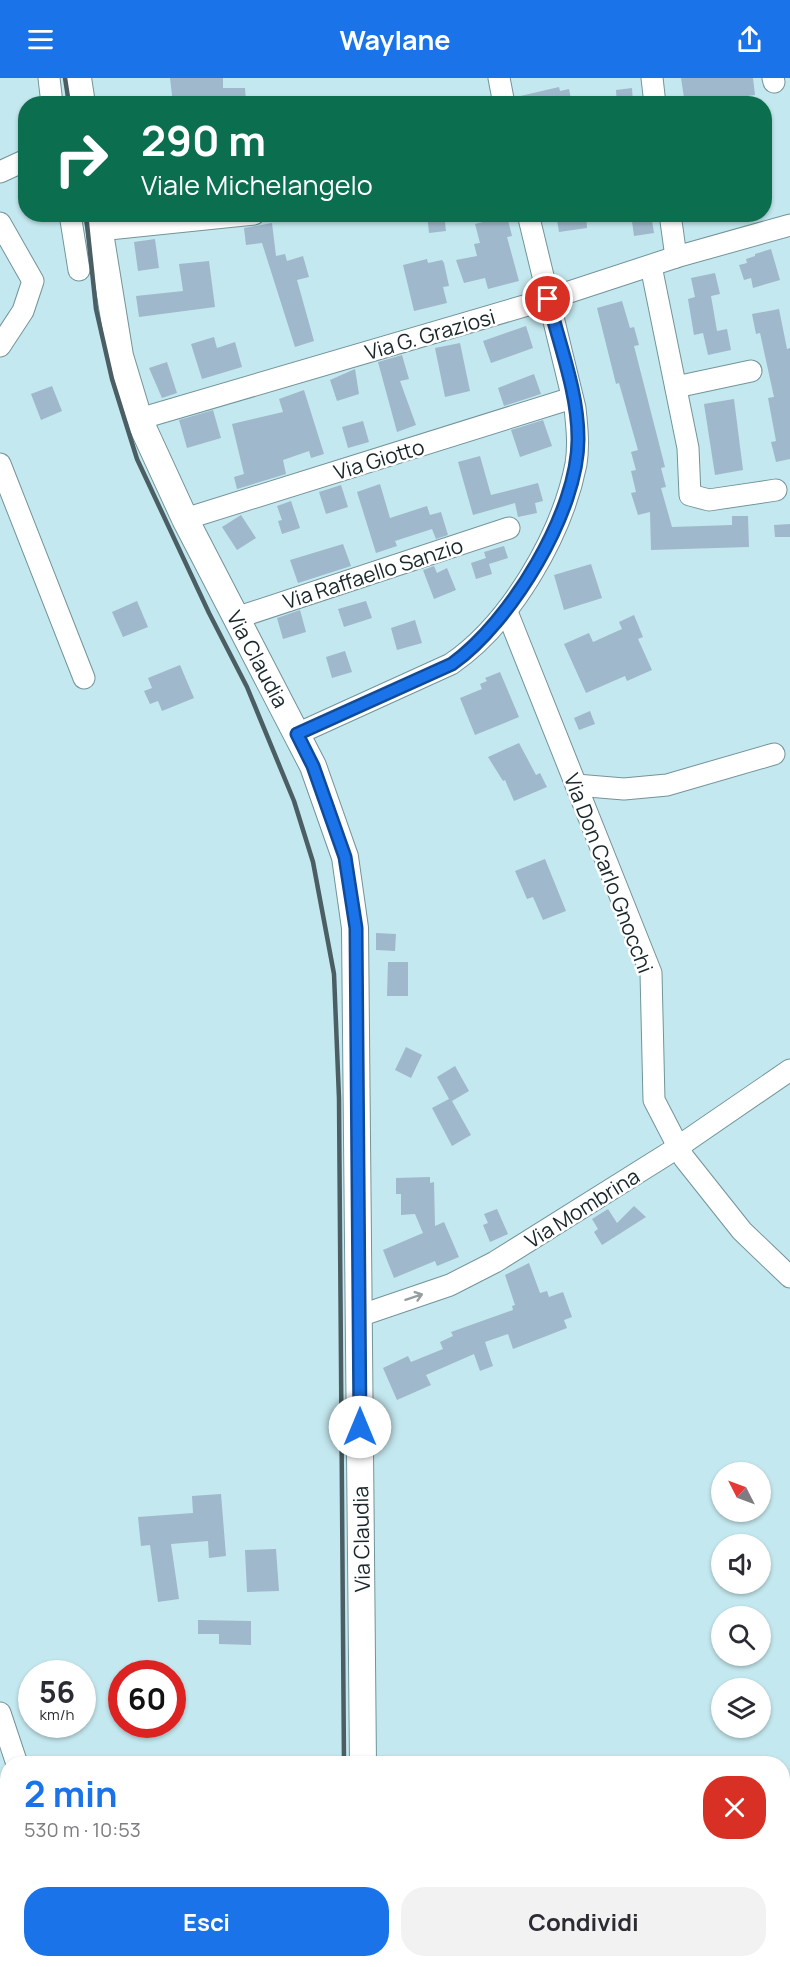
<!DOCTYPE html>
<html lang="it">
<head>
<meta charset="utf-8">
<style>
  body { margin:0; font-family:Manrope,sans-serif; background:#f2f2f3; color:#2b2b33; height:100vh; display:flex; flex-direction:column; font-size:22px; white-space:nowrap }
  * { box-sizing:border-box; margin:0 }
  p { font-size:20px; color:#7c7c81 }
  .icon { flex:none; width:33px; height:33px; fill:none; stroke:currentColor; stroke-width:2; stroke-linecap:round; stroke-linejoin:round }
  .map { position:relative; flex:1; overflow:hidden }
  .drawer { position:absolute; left:0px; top:1678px; width:790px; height:212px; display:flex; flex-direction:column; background:#fff; border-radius:24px 24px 0 0; box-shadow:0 2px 4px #0004 }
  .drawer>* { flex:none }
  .banner { position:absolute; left:18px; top:18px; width:754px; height:126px; border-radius:24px; box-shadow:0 2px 4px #0004; background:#0b6e4f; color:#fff; overflow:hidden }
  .needle { width:39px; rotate:312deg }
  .tools { position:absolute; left:711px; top:1384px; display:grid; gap:12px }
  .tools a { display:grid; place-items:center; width:60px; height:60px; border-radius:50%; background:#fff; box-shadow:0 2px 4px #0004; font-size:30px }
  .speed { position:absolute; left:18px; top:1582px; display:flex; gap:12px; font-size:30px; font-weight:700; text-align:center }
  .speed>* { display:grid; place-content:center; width:78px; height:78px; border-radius:50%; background:#fff; box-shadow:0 2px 4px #0004; line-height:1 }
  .speed small { font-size:15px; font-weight:400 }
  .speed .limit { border:9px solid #d22; background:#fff; color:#111 }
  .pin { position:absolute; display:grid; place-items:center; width:51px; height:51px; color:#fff; margin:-26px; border:3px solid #fff; border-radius:50%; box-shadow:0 2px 6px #0007 }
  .me { position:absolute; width:66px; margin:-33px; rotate:0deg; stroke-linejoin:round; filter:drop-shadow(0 0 4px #0008) }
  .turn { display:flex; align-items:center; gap:21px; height:126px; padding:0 24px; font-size:27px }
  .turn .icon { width:78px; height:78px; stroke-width:2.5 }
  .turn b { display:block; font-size:42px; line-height:51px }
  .round { display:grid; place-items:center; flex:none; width:63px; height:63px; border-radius:24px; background:#f2f2f3 }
  .summary { display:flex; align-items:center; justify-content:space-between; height:102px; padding:0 24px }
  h1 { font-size:36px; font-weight:700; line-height:45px; color:#1a73e8 }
  .button { display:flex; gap:12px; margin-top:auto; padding:12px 24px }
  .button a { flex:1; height:69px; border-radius:24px; background:#1a73e8; color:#fff; font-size:24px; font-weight:700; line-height:69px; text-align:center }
  .button a+a { background:#f2f2f3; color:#2b2b33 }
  header { display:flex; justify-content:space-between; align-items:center; height:78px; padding:0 24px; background:#1a73e8; color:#fff; font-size:27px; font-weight:700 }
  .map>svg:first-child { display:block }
  .building { fill:#9fb8cb }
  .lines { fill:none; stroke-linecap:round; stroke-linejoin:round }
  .minor-casing { stroke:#72949a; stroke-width:23 }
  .major-casing { stroke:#72949a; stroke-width:28 }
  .minor { stroke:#fff; stroke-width:21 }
  .major { stroke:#fff; stroke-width:26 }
  .rail { stroke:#4a5e63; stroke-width:4.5 }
  .oneway { stroke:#989e9f }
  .route-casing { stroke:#114b97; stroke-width:15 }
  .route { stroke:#1a73e8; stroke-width:10 }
  .labels { text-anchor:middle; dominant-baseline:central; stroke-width:5; stroke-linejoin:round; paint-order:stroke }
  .street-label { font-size:21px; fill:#19272a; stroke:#fff }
</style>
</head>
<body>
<header><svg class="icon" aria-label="menu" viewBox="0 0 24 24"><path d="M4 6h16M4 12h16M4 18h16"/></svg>Waylane<svg class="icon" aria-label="share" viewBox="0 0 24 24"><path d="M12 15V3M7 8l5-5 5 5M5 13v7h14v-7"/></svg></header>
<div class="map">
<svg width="790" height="1889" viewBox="0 0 790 1889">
  <rect width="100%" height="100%" fill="#c4e8ef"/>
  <g class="building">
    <path d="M 170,0 L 223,0 L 223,10 L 245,10 L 246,23 L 173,26 Z"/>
    <path d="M 681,0 L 753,0 L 755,17 L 707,23 L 708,26 L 685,26 Z"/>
    <path d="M 559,9 L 560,13 L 569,11 L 572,26 L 516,26 L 516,19 Z"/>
    <path d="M 632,10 L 633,26 L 617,26 L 616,12 Z"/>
    <path d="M 427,136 L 444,136 L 446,153 L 429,155 Z"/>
    <path d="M 556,136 L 586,136 L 587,150 L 559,154 Z"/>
    <path d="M 631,136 L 651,136 L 654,155 L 634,158 Z"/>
    <path d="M 507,138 L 512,158 L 507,159 L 519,203 L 488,211 L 485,200 L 464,205 L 456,182 L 477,178 L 474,166 L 480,165 L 475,146 Z"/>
    <path d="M 272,145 L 276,178 L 285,176 L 287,183 L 303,178 L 309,199 L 297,202 L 314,263 L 295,269 L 262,165 L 246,167 L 244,150 Z"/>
    <path d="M 155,161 L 159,190 L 138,193 L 134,164 Z"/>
    <path d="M 771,171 L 780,202 L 753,210 L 751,200 L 744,202 L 739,187 L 747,185 L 746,181 L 755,178 L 755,176 Z"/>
    <path d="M 427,181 L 428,185 L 442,182 L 444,185 L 449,208 L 443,209 L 447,225 L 414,233 L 403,187 Z"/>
    <path d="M 209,183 L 215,229 L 139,239 L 136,218 L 183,213 L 179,186 Z"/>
    <path d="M 715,195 L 720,216 L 711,218 L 717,253 L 727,251 L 731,272 L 708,277 L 703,255 L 694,257 L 688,221 L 695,219 L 691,200 Z"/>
    <path d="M 622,223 L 630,250 L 634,249 L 639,267 L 634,268 L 665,389 L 661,390 L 666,409 L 661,410 L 672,449 L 732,447 L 732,438 L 748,438 L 749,469 L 651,472 L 650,434 L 638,437 L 631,415 L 636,414 L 631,393 L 636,392 L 631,374 L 638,372 L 619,305 L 616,306 L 597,230 Z"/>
    <path d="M 779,231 L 787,271 L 790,270 L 790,381 L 776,384 L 771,364 L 776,363 L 768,320 L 774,319 L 760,255 L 756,256 L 752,236 Z"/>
    <path d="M 526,248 L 533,270 L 491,285 L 483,263 Z"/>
    <path d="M 214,259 L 217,270 L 235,264 L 242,289 L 202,301 L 191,266 Z"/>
    <path d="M 460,265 L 470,313 L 445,319 L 435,270 Z"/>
    <path d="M 402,277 L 409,301 L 400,303 L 416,347 L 397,354 L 378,284 Z"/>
    <path d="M 167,284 L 177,315 L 162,320 L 149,290 Z"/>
    <path d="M 355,291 L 359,316 L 337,323 L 330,302 Z"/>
    <path d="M 534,296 L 541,316 L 504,328 L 498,310 Z"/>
    <path d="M 52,308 L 62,333 L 41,342 L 31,316 Z"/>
    <path d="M 304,312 L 324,376 L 311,380 L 309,373 L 283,382 L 286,396 L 237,411 L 234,399 L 244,396 L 232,346 L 283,334 L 279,321 Z"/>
    <path d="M 734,321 L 743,392 L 715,397 L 704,326 Z"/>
    <path d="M 213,332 L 221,360 L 187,370 L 179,342 Z"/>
    <path d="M 543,342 L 552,368 L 520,379 L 511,352 Z"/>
    <path d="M 363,343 L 369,364 L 348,370 L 342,349 Z"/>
    <path d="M 480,378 L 491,417 L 538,405 L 543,423 L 535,425 L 537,435 L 518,439 L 515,425 L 473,437 L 458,384 Z"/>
    <path d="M 380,406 L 390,440 L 427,428 L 430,437 L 441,434 L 448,457 L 436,461 L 432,451 L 395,463 L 397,468 L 376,475 L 357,414 Z"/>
    <path d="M 341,407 L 348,429 L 326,436 L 319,414 Z"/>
    <path d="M 291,423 L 300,450 L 282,456 L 278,443 L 282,442 L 277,428 Z"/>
    <path d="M 241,437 L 256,460 L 237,472 L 222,449 Z"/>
    <path d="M 790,446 L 790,459 L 775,459 L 774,447 Z"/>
    <path d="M 343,466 L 351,488 L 298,505 L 290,482 Z"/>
    <path d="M 504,468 L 508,480 L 489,486 L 492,496 L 476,501 L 471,485 L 486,480 L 484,474 Z"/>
    <path d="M 591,486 L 602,520 L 564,532 L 554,497 Z"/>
    <path d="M 434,488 L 437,495 L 447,490 L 456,512 L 434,521 L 423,492 Z"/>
    <path d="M 137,523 L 148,549 L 123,559 L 112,534 Z"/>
    <path d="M 366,523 L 372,540 L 344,549 L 338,531 Z"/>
    <path d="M 300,532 L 306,554 L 283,561 L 277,540 Z"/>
    <path d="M 634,537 L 643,559 L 638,561 L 652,592 L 627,603 L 625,598 L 586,615 L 564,566 L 589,555 L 593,564 L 622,551 L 619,544 Z"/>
    <path d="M 415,542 L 422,565 L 397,572 L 391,550 Z"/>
    <path d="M 345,573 L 352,594 L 332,600 L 326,579 Z"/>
    <path d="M 180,587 L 194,620 L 162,633 L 158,623 L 150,626 L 144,613 L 152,610 L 148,600 Z"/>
    <path d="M 500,594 L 519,639 L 475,657 L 460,620 L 482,611 L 480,606 L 487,603 L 485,600 Z"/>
    <path d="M 590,633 L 595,646 L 579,652 L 574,640 Z"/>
    <path d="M 519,665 L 536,697 L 540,695 L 547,709 L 514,723 L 505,702 L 503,703 L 488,679 Z"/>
    <path d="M 545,781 L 566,833 L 543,842 L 533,819 L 527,821 L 515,793 Z"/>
    <path d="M 376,855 L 396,856 L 395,873 L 376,872 Z"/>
    <path d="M 388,884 L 408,884 L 408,918 L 387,918 Z"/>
    <path d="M 406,969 L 422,977 L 411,1000 L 395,992 Z"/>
    <path d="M 455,988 L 469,1013 L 452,1023 L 471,1057 L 452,1068 L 432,1030 L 449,1021 L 437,999 Z"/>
    <path d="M 430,1099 L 430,1105 L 434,1104 L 435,1148 L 444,1144 L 459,1179 L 437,1188 L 435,1183 L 394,1200 L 383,1172 L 423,1155 L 415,1136 L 401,1137 L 401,1116 L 396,1116 L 396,1100 Z"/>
    <path d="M 634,1128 L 646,1139 L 602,1167 L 594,1154 L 598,1151 L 592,1141 L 608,1131 L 617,1145 Z"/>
    <path d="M 497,1131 L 508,1156 L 490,1164 L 483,1147 L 488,1145 L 484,1136 Z"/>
    <path d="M 529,1185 L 540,1215 L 547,1213 L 549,1219 L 563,1214 L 572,1239 L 564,1242 L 567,1250 L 513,1271 L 508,1256 L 485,1264 L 493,1288 L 480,1293 L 474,1276 L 426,1297 L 431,1307 L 397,1322 L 383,1290 L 408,1278 L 411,1284 L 443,1271 L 440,1264 L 453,1258 L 451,1254 L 513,1232 L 512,1228 L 515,1227 L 505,1197 Z"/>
    <path d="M 221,1416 L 226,1478 L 209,1480 L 208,1463 L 171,1466 L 179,1521 L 158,1524 L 150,1467 L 141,1468 L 138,1439 L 193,1435 L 192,1418 Z"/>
    <path d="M 276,1471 L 279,1513 L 247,1514 L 245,1472 Z"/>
    <path d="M 198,1542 L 251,1543 L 251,1567 L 219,1566 L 219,1556 L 198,1556 Z"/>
  </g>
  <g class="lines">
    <g class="minor-casing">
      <g id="minor">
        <path d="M 49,0 L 52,26"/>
        <path d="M 499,0 L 504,26"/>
        <path d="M 652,0 L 655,26"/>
        <path d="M 773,0 L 774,4"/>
        <path d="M 0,94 L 26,82"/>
        <path d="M 70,136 L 79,192"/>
        <path d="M 670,136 L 676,179"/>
        <path d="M 0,145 L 33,203 L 23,233 L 0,268"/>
        <path d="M 99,152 L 254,136"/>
        <path d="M 651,188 L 688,370 L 690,417 L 709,422 L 776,412"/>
        <path d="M 676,309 L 751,293"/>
        <path d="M 139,341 L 548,221 L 676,179 L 790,147"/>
        <path d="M 0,386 L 84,600"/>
        <path d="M 185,441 L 572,320"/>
        <path d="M 507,534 L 651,895 L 654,1022 L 684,1080 L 742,1153 L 790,1199"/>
        <path d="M 236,540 L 509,450"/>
        <path d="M 297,656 L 451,586 C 511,545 562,457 576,386 C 579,367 577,349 575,330 L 528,136"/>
        <path d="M 576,707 L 624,711 L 667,707 L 774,676"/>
        <path d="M 359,1238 L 450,1207 L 495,1184 L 669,1075 L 790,992"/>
        <path d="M 0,1635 L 17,1686"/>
        <path d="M 81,1882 L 83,1889"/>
      </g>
    </g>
    <g class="major-casing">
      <g id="major">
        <path d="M 78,0 L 82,26"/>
        <path d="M 97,136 L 120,278 L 139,341 L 185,441 L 313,688 L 345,779 L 355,850 L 363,1686"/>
        <path d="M 364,1882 L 364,1889"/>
      </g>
    </g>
    <use href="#minor" class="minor"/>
    <use href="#major" class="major"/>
    <g class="rail">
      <path d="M 65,0 L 69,26"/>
      <path d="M 86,136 L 96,231 L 112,301 L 137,381 L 209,535 L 247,609 L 294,723 L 313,784 L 334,896 L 339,1020 L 344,1686"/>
      <path d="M 346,1882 L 346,1889"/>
    </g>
  </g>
  <defs><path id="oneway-shaft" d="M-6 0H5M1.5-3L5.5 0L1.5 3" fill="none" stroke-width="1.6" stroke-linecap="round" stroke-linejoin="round" transform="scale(1.5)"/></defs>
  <use class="oneway" href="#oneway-shaft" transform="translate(414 1219) rotate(-18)"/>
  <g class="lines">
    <g class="route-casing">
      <path id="route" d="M 360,1349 L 356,850 L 345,779 L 313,688 L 297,656 L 452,586 C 510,545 579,433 578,360 C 578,314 559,266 548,221"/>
    </g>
    <use href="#route" class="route"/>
  </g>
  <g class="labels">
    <g class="street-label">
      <text transform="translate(430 256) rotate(-16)">Via G. Graziosi</text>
      <text transform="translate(379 381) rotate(-17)">Via Giotto</text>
      <text transform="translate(373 495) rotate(-18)">Via Raffaello Sanzio</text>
      <text transform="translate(258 581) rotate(62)">Via Claudia</text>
      <text transform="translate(609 795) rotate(69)">Via Don Carlo Gnocchi</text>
      <text transform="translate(582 1130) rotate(-32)">Via Mombrina</text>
      <text transform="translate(361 1461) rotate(-91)">Via Claudia</text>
    </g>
  </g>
</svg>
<div class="tools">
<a><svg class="needle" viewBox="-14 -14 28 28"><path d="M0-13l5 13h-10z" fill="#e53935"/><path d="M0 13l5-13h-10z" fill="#7c7c81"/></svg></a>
<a><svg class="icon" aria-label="sound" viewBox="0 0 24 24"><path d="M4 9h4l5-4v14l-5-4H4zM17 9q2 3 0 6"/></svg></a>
<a><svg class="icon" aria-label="search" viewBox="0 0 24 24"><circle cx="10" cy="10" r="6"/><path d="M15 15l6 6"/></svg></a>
<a><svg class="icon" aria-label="layers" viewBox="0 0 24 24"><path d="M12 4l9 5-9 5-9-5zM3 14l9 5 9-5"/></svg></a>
</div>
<div class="speed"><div>56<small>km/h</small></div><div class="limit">60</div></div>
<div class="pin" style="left:548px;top:221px;background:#d93025"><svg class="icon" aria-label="arrive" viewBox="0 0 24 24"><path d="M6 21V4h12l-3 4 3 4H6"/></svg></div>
<svg class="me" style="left:360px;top:1349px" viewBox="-20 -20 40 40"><circle r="19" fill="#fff"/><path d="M0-13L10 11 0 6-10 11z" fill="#1a73e8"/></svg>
<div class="banner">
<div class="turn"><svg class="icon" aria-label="right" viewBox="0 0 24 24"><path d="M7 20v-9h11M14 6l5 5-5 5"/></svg><div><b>290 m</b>Viale Michelangelo</div></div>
</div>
<section class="drawer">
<div class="summary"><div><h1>2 min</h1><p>530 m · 10:53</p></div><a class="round" style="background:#d93025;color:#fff"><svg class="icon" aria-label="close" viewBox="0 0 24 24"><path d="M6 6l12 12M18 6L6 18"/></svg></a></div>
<div class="button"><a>Esci</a><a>Condividi</a></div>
</section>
</div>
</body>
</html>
